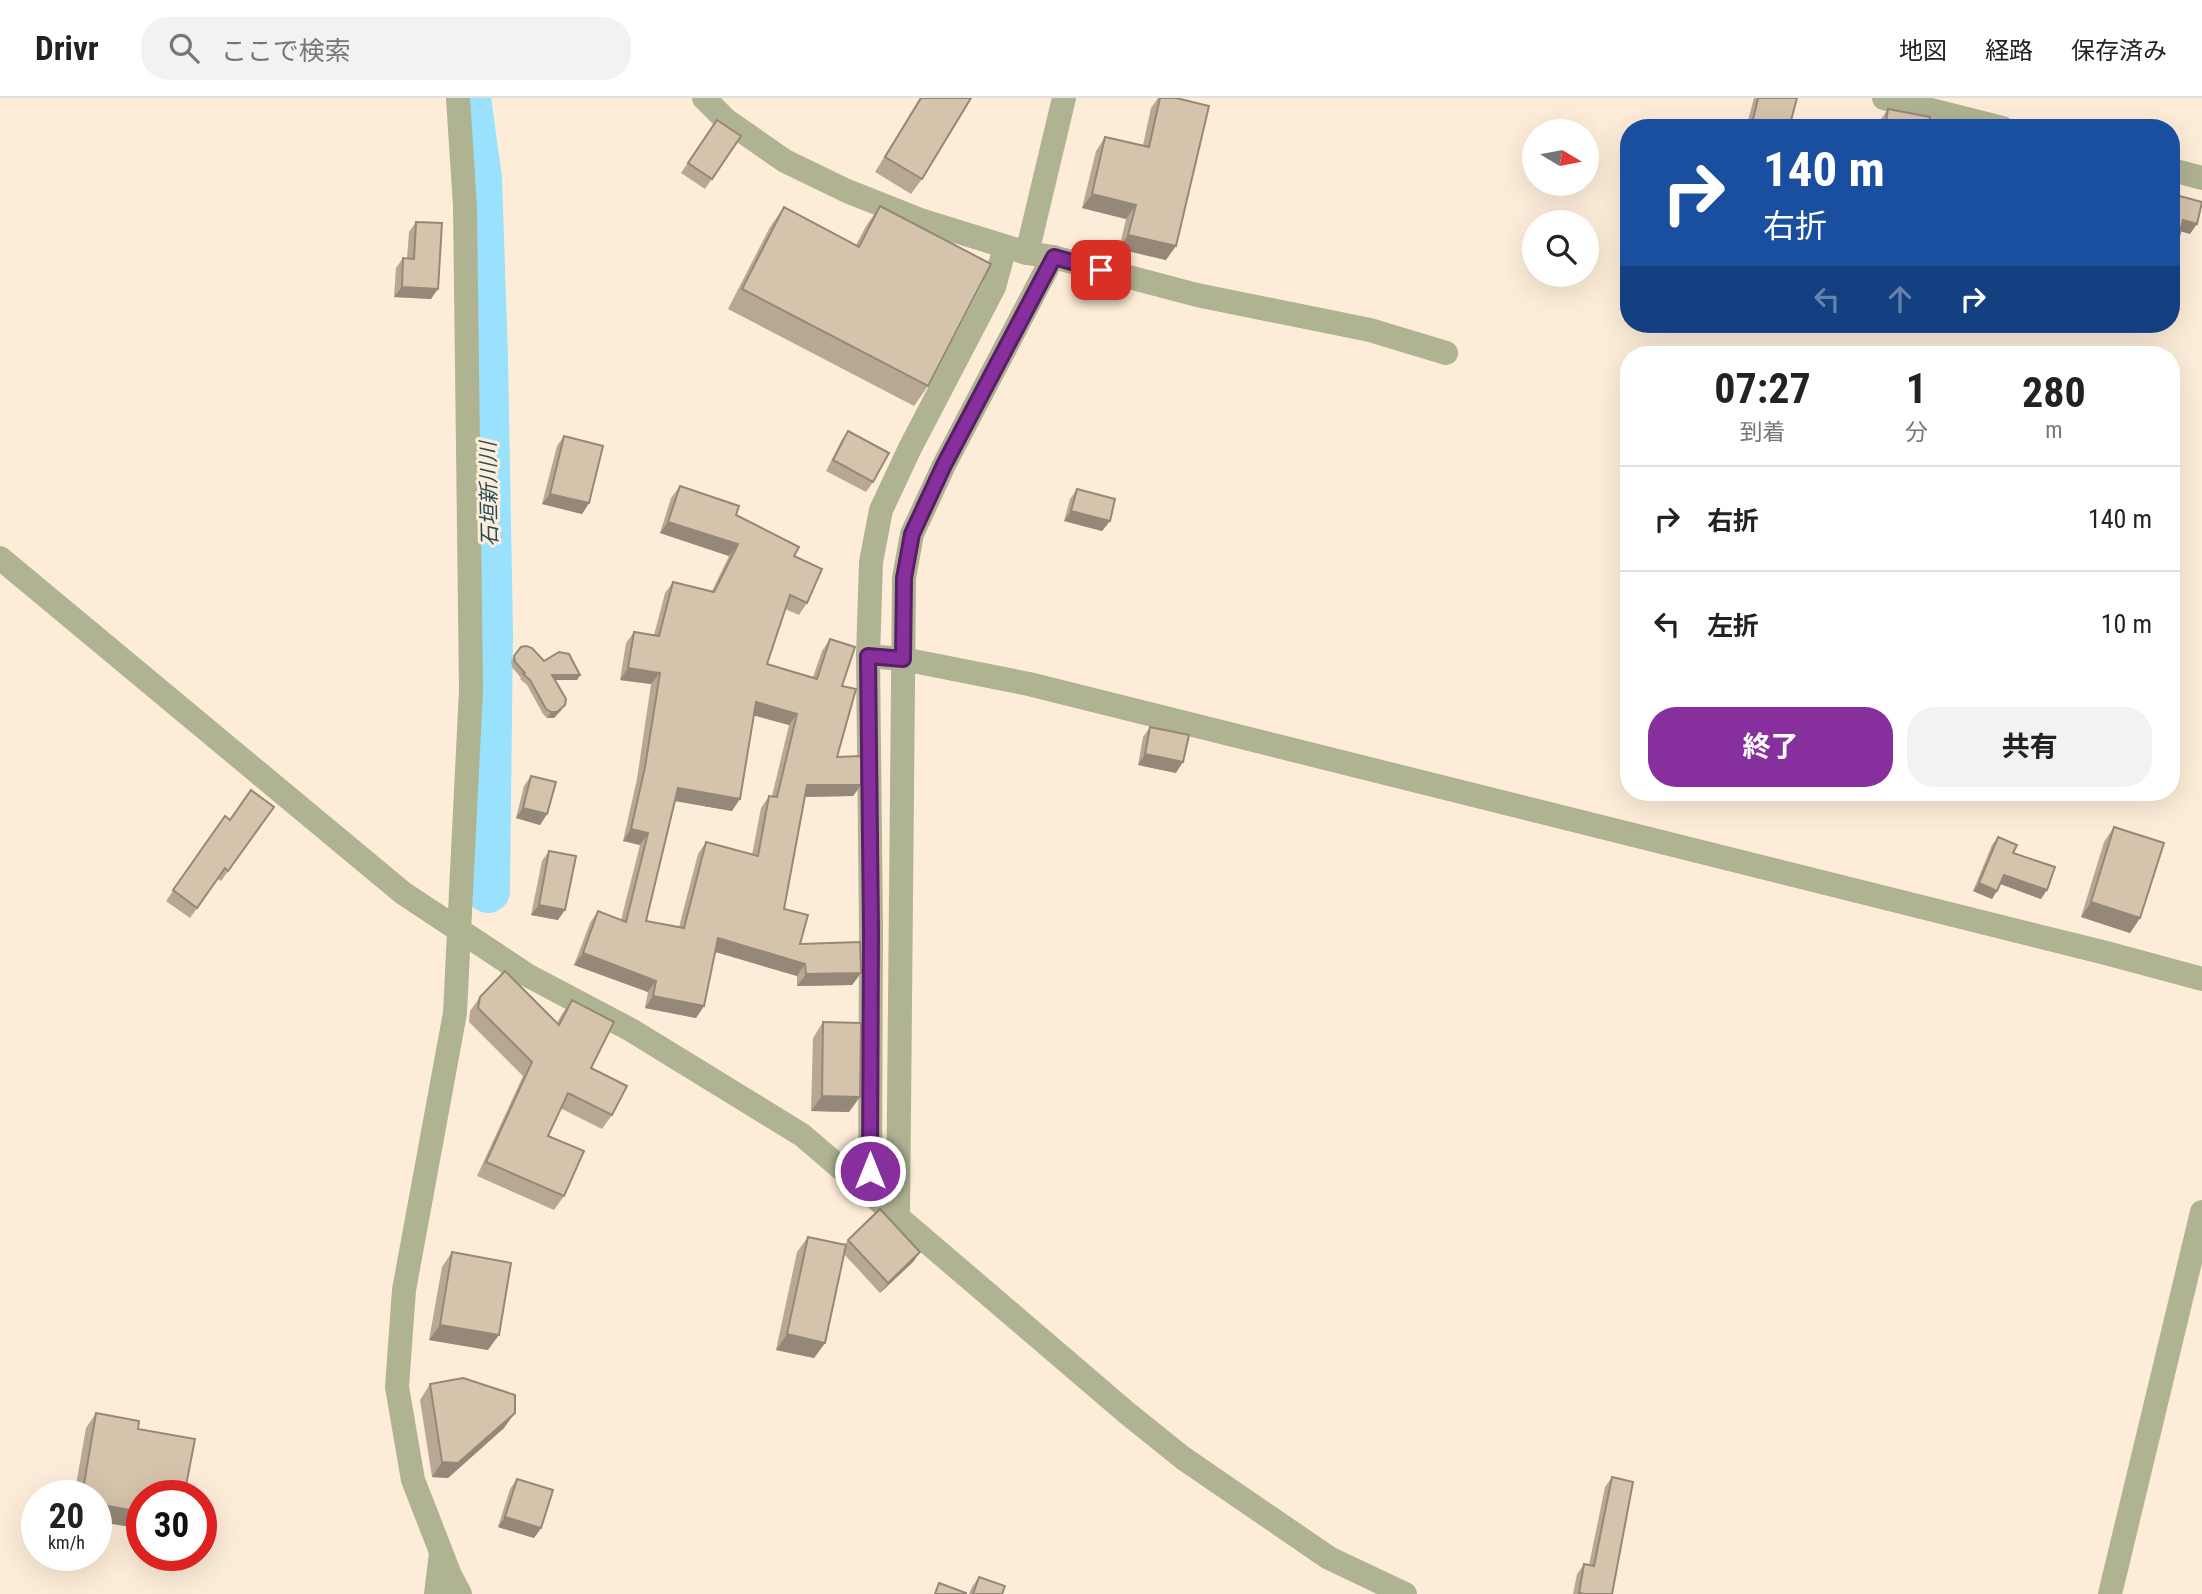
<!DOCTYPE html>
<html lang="ja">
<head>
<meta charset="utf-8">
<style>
  body { margin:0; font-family:"Roboto Condensed","Noto Sans JP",sans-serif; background:#f2f2f2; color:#222; height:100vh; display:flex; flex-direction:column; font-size:26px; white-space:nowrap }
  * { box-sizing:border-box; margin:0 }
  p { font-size:23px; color:#767676 }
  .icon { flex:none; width:38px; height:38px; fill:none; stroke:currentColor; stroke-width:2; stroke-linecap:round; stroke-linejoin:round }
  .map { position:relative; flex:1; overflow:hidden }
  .details { position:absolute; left:1620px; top:248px; width:560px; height:455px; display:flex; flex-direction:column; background:#fff; border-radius:28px; box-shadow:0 7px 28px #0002 }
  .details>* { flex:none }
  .top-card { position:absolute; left:1620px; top:21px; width:560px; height:214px; border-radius:28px; box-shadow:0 7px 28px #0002; background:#1a4fa0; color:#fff; overflow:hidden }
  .needle { width:46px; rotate:100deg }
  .fabs { position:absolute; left:1522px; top:21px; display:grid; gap:14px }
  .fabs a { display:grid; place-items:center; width:77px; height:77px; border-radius:50%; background:#fff; box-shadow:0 7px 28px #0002; font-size:35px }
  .speed { position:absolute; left:21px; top:1382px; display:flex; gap:14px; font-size:35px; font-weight:700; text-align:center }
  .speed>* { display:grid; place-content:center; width:91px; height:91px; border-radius:50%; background:#fff; box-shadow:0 7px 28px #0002; line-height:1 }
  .speed small { font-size:18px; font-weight:400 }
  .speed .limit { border:10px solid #d22; background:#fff; color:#111 }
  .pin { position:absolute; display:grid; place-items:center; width:60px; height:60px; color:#fff; margin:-30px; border-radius:14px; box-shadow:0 4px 10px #0006 }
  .me { position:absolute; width:77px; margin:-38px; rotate:0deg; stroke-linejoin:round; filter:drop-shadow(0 0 5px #0008) }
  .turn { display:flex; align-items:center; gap:24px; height:147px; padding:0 28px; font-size:32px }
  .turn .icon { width:91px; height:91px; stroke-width:2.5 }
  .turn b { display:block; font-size:49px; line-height:60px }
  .lanes { display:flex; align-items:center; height:66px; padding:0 28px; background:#0003; justify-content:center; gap:35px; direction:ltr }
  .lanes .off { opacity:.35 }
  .eta { display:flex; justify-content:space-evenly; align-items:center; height:119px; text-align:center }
  .eta b { font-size:42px; font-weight:700; line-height:49px }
  .primary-button { display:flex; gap:14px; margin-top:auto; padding:14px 28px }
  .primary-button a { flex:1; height:80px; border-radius:28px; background:#862f9d; color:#fff; font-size:28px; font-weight:700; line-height:80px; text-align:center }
  .primary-button a+a { background:#f2f2f2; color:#222 }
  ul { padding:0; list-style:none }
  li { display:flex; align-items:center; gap:21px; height:105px; padding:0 28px; border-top:2px solid #e0e0e0 }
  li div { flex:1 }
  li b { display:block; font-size:26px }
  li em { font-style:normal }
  header { display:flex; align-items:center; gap:42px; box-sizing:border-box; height:98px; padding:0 35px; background:#fff; border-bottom:2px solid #e0e0e0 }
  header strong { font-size:33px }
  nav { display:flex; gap:38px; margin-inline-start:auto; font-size:24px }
  .search { width:490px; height:63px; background:#f2f2f2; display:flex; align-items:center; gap:18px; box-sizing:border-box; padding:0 24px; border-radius:28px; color:#767676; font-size:26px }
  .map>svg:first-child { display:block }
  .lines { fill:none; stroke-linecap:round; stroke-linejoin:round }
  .river { stroke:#9ae1fd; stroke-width:44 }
  .minor { stroke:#afb392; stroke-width:24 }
  .wall { fill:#b8a893; fill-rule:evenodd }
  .shaded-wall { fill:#968878 }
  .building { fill:#d6c3ab; stroke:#968878; stroke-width:2; fill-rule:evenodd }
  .route-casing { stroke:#571f66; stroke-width:18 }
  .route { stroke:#862f9d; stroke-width:12 }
  .labels { text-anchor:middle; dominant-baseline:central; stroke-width:6; stroke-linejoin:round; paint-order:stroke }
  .water-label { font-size:21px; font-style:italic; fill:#234c5b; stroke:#fdedd8 }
</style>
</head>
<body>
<header>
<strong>Drivr</strong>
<div class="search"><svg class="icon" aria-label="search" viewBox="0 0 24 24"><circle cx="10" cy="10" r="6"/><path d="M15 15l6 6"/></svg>ここで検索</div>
<nav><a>地図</a><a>経路</a><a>保存済み</a></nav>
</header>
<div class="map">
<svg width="2202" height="1496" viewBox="0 0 2202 1496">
  <rect width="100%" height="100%" fill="#fdedd8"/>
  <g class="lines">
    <path class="river" d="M 469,0 L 480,81 L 486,260 L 491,534 L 488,793"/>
    <g class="minor">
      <path d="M 458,0 L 465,108 L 471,592 L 455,915 L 404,1192 L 397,1289 L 413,1382 L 450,1477 L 460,1496"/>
      <path d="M 704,0 L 726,22 L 785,63 L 847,93 L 920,122 L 1027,155 L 1053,159 L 1197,197 L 1370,232 L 1446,255"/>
      <path d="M 1884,0 L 2002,30"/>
      <path d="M 2172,72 L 2202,80"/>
      <path d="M 1027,155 L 1064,0"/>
      <path d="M 0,460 L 403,795 L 527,877 L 631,932 L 802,1037 L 1127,1315 L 1183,1360 L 1329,1460 L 1405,1496"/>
      <path d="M 868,558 L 903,561 L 1029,586 L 2106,855 L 2202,881"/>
      <path d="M 870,1095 L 871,832 L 868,558 L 871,464 L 881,412 L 910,350 L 994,189 L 1005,149"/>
      <path d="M 898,1118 L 904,480 L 912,436 L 944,367 L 1053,159"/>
      <path d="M 436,1496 L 441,1455"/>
      <path d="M 2110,1496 L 2202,1114"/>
    </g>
  </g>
  <g class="wall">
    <path d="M 920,0 L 971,0 L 922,81 L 911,96 L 875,74 Z"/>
    <path d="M 1158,0 L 1176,0 L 1166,162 L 1119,151 L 1126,121 L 1082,110 L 1096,53 L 1105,39 L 1143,47 L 1151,10 Z"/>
    <path d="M 1754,0 L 1797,0 L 1789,30 L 1746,30 Z"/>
    <path d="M 1888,11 L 1928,30 L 1880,30 L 1881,21 Z"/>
    <path d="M 717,22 L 741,38 L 705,91 L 681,75 Z"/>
    <path d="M 880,108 L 928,288 L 914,308 L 728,211 L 770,129 L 784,109 L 856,147 L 866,128 Z"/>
    <path d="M 416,124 L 431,201 L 394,199 L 396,170 L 403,160 L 407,160 L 409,134 Z"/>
    <path d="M 848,333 L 873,384 L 866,394 L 826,373 L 841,343 Z"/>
    <path d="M 564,338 L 589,405 L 582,416 L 542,406 L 557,348 Z"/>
    <path d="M 680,388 L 736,417 L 794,458 L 807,505 L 799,517 L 785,511 L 767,566 L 813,579 L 822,553 L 830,541 L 842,588 L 837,659 L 861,687 L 853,698 L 805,699 L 784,811 L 800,846 L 861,875 L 852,887 L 797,888 L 797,878 L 715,854 L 704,908 L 696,920 L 645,910 L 648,894 L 574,867 L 590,825 L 598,813 L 621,822 L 640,747 L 623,743 L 637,681 L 651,586 L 620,582 L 626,545 L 634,534 L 654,537 L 665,495 L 673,484 L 712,493 L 729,458 L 660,435 L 671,400 ZM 754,617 L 789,627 L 772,698 L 769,698 L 761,710 L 752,757 L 706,744 L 698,756 L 679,829 L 646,823 L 675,703 L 732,713 Z"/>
    <path d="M 1077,391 L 1110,423 L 1102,433 L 1064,423 L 1070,401 Z"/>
    <path d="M 521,549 L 544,563 L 580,577 L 577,582 L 555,582 L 562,612 L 554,620 L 547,620 L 543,616 L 527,587 L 520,581 L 521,580 L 512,569 L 511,563 Z"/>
    <path d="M 1150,629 L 1176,675 L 1138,667 L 1143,639 Z"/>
    <path d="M 531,678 L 547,716 L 540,727 L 516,720 L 524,688 Z"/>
    <path d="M 274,709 L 221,783 L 218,781 L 190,820 L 166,803 L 225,718 L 230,722 Z"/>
    <path d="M 2114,729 L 2140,820 L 2130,835 L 2081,819 L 2104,744 Z"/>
    <path d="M 1998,739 L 2013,755 L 2041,801 L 2000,786 L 1992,801 L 1973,793 L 1992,747 Z"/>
    <path d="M 549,753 L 558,822 L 531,817 L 542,763 Z"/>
    <path d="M 480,899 L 557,925 L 562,916 L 572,902 L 591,970 L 612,1017 L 602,1031 L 560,1010 L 548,1038 L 564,1098 L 554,1112 L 477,1078 L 523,978 L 469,924 L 470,913 Z"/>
    <path d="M 823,924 L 849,1014 L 811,1013 L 813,940 Z"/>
    <path d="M 808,1139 L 845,1146 L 848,1142 L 920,1154 L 913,1164 L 880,1195 L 844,1156 L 825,1245 L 814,1260 L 776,1252 L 797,1154 Z"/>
    <path d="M 452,1154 L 488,1252 L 429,1242 L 442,1169 Z"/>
    <path d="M 430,1286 L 504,1330 L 448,1380 L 432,1379 L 420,1302 Z"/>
    <path d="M 96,1315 L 138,1331 L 142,1431 L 96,1423 L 96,1398 L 74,1398 L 86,1330 Z"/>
    <path d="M 1612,1379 L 1612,1496 L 1573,1496 L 1577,1476 L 1584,1466 L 1589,1467 L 1605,1389 Z"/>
    <path d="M 517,1381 L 541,1430 L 534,1440 L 498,1429 L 510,1391 Z"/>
    <path d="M 979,1479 L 1002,1496 L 969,1496 L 972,1489 Z"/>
  </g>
  <g class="shaded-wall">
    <path d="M 1092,96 L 1136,107 L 1126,121 L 1082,110 Z"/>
    <path d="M 2183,122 L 2197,126 L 2190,136 L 2176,132 Z"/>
    <path d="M 1128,137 L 1176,148 L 1166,162 L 1119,151 Z"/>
    <path d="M 402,189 L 438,191 L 431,201 L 394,199 Z"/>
    <path d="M 550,396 L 589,405 L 582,416 L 542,406 Z"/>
    <path d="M 1071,413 L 1110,423 L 1102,433 L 1064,423 Z"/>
    <path d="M 668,424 L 738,446 L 729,458 L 660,435 Z"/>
    <path d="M 628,570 L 660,575 L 651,586 L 620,582 Z"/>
    <path d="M 552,577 L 580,577 L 577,582 L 548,582 Z"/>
    <path d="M 756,604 L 797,616 L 789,627 L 748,616 Z"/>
    <path d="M 565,607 L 554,620 L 547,620 L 551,614 Z"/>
    <path d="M 1145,656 L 1183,664 L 1176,675 L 1138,667 Z"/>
    <path d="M 807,687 L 861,687 L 853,698 L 799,699 Z"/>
    <path d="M 678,690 L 740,701 L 732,713 L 669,702 Z"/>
    <path d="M 523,710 L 547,716 L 540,727 L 516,720 Z"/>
    <path d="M 631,731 L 648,735 L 640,747 L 623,743 Z"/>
    <path d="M 2004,777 L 2047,792 L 2041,801 L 1998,785 Z"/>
    <path d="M 1979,785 L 1997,793 L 1992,801 L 1973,793 Z"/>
    <path d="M 2091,804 L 2140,820 L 2130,835 L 2081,819 Z"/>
    <path d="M 539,807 L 565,812 L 558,822 L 531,817 Z"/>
    <path d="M 718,840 L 805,866 L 797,878 L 709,852 Z"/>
    <path d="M 583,855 L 656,883 L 648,894 L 574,867 Z"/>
    <path d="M 861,875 L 852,887 L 797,888 L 806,876 Z"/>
    <path d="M 653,898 L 704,908 L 696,920 L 645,910 Z"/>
    <path d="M 822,998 L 860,999 L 849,1014 L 811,1013 Z"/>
    <path d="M 920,1154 L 913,1164 L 880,1195 L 888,1185 Z"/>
    <path d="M 440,1227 L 499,1237 L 488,1252 L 429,1242 Z"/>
    <path d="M 787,1236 L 825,1245 L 814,1260 L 776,1252 Z"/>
    <path d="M 515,1315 L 504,1330 L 448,1380 L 432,1379 L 442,1364 Z"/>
    <path d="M 96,1406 L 142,1414 L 142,1431 L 96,1423 Z"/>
    <path d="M 505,1419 L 541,1430 L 534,1440 L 498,1429 Z"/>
  </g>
  <g class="building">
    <path d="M 921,0 L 971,0 L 922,81 L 885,59 Z"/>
    <path d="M 1160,0 L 1176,0 L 1209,8 L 1176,148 L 1128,137 L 1136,107 L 1092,96 L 1105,39 L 1149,49 Z"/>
    <path d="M 1758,0 L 1797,0 L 1789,30 L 1751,30 Z"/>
    <path d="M 1888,11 L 1930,19 L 1928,30 L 1885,30 Z"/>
    <path d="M 717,22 L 741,38 L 712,81 L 688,65 Z"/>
    <path d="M 2172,96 L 2202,104 L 2197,126 L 2183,122 L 2172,167 Z"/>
    <path d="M 880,108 L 991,166 L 928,288 L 742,191 L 784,109 L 859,149 Z"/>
    <path d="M 416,124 L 442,125 L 438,191 L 402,189 L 403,160 L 414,161 Z"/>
    <path d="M 848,333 L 889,355 L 873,384 L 833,362 Z"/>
    <path d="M 564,338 L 603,348 L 589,405 L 550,396 Z"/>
    <path d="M 680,388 L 739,408 L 736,417 L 799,449 L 794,458 L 822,471 L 807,505 L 790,497 L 767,566 L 817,581 L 830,541 L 855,549 L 842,588 L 856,591 L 837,659 L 861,658 L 861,687 L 807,687 L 784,811 L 808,817 L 800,846 L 860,844 L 861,875 L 806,876 L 805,866 L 718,840 L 704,908 L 653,898 L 656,883 L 583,855 L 598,813 L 626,824 L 648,735 L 631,731 L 645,669 L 660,575 L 628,570 L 634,534 L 659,538 L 673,484 L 714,494 L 738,446 L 668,424 ZM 756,604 L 797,616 L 777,699 L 769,698 L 758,758 L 706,744 L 684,830 L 646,823 L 678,690 L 740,701 Z"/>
    <path d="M 1077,391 L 1115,401 L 1110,423 L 1071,413 Z"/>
    <path d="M 526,548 L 532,550 L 544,563 L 559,554 L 569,556 L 580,577 L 552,577 L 566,601 L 565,607 L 557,614 L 551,614 L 546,611 L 530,582 L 523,576 L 525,575 L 515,564 L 514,558 L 521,549 Z"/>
    <path d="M 1150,629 L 1189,637 L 1183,664 L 1145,656 Z"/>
    <path d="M 531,678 L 556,684 L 547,716 L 523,710 Z"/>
    <path d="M 251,692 L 274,709 L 228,773 L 225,770 L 197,810 L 173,792 L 225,718 L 230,722 Z"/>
    <path d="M 2114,729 L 2164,745 L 2140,820 L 2091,804 Z"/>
    <path d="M 1998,739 L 2017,747 L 2013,755 L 2055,769 L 2047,792 L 2004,777 L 1997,793 L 1979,785 Z"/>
    <path d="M 549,753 L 576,758 L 565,812 L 539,807 Z"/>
    <path d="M 505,873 L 559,927 L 572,902 L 614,924 L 591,970 L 627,988 L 612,1017 L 568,995 L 548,1038 L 584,1053 L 564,1098 L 486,1064 L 532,964 L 478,910 L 480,899 Z"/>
    <path d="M 823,924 L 861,925 L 860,999 L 822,998 Z"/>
    <path d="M 880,1111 L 920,1154 L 888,1185 L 848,1142 Z"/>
    <path d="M 808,1139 L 846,1147 L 825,1245 L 787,1236 Z"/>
    <path d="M 452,1154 L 511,1165 L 499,1237 L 440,1227 Z"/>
    <path d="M 463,1280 L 515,1297 L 515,1315 L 458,1365 L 442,1364 L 430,1286 Z"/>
    <path d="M 96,1315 L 139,1323 L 138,1331 L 195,1341 L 184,1398 L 142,1398 L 142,1414 L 96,1406 L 96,1398 L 82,1398 Z"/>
    <path d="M 1612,1379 L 1633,1384 L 1612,1496 L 1585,1496 L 1579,1495 L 1584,1466 L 1594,1468 Z"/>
    <path d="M 517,1381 L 553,1392 L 541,1430 L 505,1419 Z"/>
    <path d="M 979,1479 L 1005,1488 L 1002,1496 L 973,1496 Z"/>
    <path d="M 939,1485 L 966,1495 L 966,1496 L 935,1496 Z"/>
  </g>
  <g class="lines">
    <g class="route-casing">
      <path id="route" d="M 870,1073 L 871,832 L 868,558 L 903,561 L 904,480 L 912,436 L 944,367 L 1054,159 L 1101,172"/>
    </g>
    <use href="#route" class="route"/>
  </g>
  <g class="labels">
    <g class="water-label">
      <text transform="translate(489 396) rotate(-91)">石垣新川川</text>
    </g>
  </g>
</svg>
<div class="fabs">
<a><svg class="needle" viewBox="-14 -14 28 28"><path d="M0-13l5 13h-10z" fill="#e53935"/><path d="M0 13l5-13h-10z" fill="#767676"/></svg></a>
<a><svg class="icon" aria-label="search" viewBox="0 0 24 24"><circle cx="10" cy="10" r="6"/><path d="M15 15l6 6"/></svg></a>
</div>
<div class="speed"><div>20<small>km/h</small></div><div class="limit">30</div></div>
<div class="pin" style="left:1101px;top:172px;background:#d93025"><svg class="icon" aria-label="arrive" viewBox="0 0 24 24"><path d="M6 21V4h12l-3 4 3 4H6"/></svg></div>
<svg class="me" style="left:870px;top:1073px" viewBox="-20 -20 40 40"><circle r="17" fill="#862f9d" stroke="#fff" stroke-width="3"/><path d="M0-11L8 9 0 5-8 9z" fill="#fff"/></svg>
<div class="top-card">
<div class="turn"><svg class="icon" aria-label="right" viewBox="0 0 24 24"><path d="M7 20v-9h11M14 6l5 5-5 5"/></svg><div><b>140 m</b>右折</div></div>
<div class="lanes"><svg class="icon off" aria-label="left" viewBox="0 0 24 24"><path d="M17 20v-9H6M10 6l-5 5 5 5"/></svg><svg class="icon off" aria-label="ahead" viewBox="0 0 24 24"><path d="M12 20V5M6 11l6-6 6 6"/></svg><svg class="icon" aria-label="right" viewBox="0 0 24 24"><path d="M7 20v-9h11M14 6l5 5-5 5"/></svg></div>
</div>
<section class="details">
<div class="eta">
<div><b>07:27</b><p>到着</p></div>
<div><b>1</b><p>分</p></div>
<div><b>280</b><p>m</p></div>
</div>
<ul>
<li><svg class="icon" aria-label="right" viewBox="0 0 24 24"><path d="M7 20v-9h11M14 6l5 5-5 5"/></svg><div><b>右折</b></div><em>140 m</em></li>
<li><svg class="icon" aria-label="left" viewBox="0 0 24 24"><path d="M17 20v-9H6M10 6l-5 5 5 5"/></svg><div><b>左折</b></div><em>10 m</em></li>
</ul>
<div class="primary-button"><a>終了</a><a>共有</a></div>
</section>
</div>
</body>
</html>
